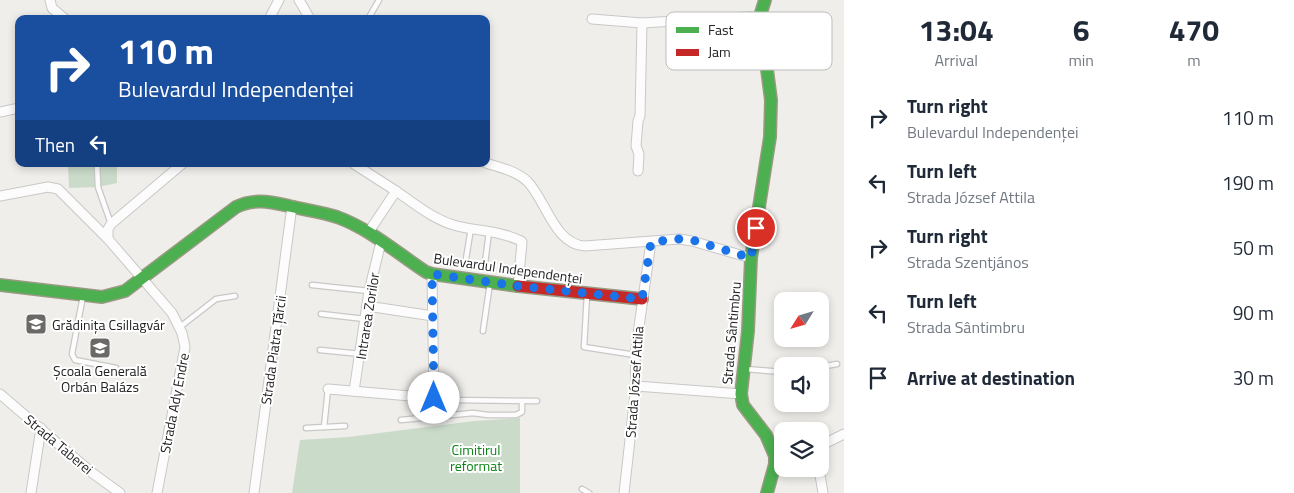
<!DOCTYPE html>
<html lang="en">
<head>
<meta charset="utf-8">
<style>
  body { margin:0; font-family:"Titillium Web",sans-serif; background:#f6f6f7; color:#1f2937; height:100vh; display:flex; flex-direction:column; font-size:19px; white-space:nowrap }
  * { box-sizing:border-box; margin:0 }
  p { font-size:16px; color:#747a83 }
  .icon { flex:none; width:28px; height:28px; fill:none; stroke:currentColor; stroke-width:2; stroke-linecap:round; stroke-linejoin:round }
  .map { position:relative; flex:1; overflow:hidden }
  .drawer { display:flex; flex-direction:column; background:#fff; width:450px }
  .drawer>* { flex:none }
  .hud { position:absolute; left:15px; top:15px; width:475px; height:152px; border-radius:10px; box-shadow:0 2px 8px #0003; background:#1a4fa0; color:#fff; overflow:hidden }
  .needle { width:32px; rotate:233deg }
  .controls { position:absolute; left:774px; top:292px; display:grid; gap:10px }
  .controls a { display:grid; place-items:center; width:55px; height:55px; border-radius:10px; background:#fff; box-shadow:0 2px 8px #0003; font-size:25px }
  .pin { position:absolute; display:grid; place-items:center; width:42px; height:42px; color:#fff; margin:-21px; border:2px solid #fff; border-radius:50%; box-shadow:0 1px 5px #0007 }
  .me { position:absolute; width:55px; margin:-28px; rotate:0deg; stroke-linejoin:round; filter:drop-shadow(0 0 4px #0008) }
  .turn { display:flex; align-items:center; gap:18px; height:105px; padding:0 20px; font-size:22px }
  .turn .icon { width:65px; height:65px; stroke-width:2.5 }
  .turn b { display:block; font-size:35px; line-height:42px }
  .then { display:flex; align-items:center; height:48px; padding:0 20px; background:#0003; gap:10px; font-size:19px }
  .eta { display:flex; justify-content:space-evenly; align-items:center; height:85px; text-align:center }
  .eta b { font-size:30px; font-weight:700; line-height:35px }
  ul { padding:0; list-style:none }
  li { display:flex; align-items:center; gap:15px; height:65px; padding:0 20px }
  li div { flex:1 }
  li b { display:block; font-size:19px }
  li em { font-style:normal }
  main { display:flex; flex:1; min-height:0 }
  .map>svg:first-child { display:block }
  .cemetery { fill:#cadbca }
  .lines { fill:none; stroke-linecap:round; stroke-linejoin:round }
  .lane-casing { stroke:#c9c8c7; stroke-width:7 }
  .street-casing { stroke:#c9c8c7; stroke-width:11 }
  .fast-casing { stroke:#999a82; stroke-width:14 }
  .jam-casing { stroke:#999a82; stroke-width:14 }
  .lane { stroke:#fdfcfc; stroke-width:4.5 }
  .street { stroke:#fdfcfc; stroke-width:9 }
  .fast { stroke:#4caf50; stroke-width:11 }
  .jam { stroke:#c62828; stroke-width:11 }
  .route { stroke:#1a73e8; stroke-width:9; stroke-dasharray:0 16.2 }
  .labels { text-anchor:middle; dominant-baseline:central; stroke-width:4; stroke-linejoin:round; paint-order:stroke }
  .street-label { font-size:14px; fill:#222; stroke:#fff }
  .poi-label { font-size:14px; fill:#222; stroke:#fff; text-anchor:start }
  .park-label { font-size:14px; fill:#0c8416; stroke:#fff }
  .key { fill:#fff; stroke:#bdbdbd; stroke-width:1 }
  .key-label { font-size:14px; fill:#222 }
</style>
</head>
<body>
<main>
<div class="map">
<svg width="844" height="493" viewBox="0 0 844 493">
  <rect width="100%" height="100%" fill="#f0eeeb"/>
  <g class="cemetery">
    <path d="M 68,164 L 117,164 L 117,183 L 98,187 L 69,188 Z"/>
    <path d="M 520,418 L 520,493 L 292,493 L 300,440 L 348,437 L 474,421 Z"/>
  </g>
  <g class="lines">
    <g class="lane-casing">
      <g id="lane">
        <path d="M 368,19 L 379,0"/>
        <path d="M 97,164 L 98,187 L 111,224"/>
        <path d="M 466,259 L 471,228"/>
        <path d="M 485,263 L 489,232"/>
        <path d="M 312,285 L 369,291"/>
        <path d="M 587,295 L 584,347 L 635,355"/>
        <path d="M 83,296 L 72,354 L 75,360 L 116,368"/>
        <path d="M 321,314 L 365,319"/>
        <path d="M 180,327 L 216,299 L 235,296"/>
        <path d="M 483,331 L 490,283"/>
        <path d="M 320,350 L 361,354"/>
        <path d="M 820,367 L 837,364"/>
        <path d="M 745,369 L 782,372"/>
        <path d="M 434,398 L 455,400 L 537,401"/>
        <path d="M 401,420 L 473,413 L 488,415 L 516,415 L 522,412 L 522,401"/>
        <path d="M 324,427 L 328,389"/>
        <path d="M 306,428 L 345,426"/>
        <path d="M 582,489 L 589,493"/>
      </g>
    </g>
    <g class="street-casing">
      <g id="street">
        <path d="M 50,0 L 52,8 L 65,19"/>
        <path d="M 299,0 L 310,19"/>
        <path d="M 269,19 L 279,0"/>
        <path d="M 592,19 L 642,23 L 760,16"/>
        <path d="M 0,112 L 19,108"/>
        <path d="M 486,163 C 501,168 517,171 528,182 C 546,201 555,245 585,246 L 679,239 L 692,241 L 751,258"/>
        <path d="M 354,164 L 396,191 L 368,233"/>
        <path d="M 638,171 L 639,154 L 636,146 L 638,121 L 640,116 L 642,23"/>
        <path d="M 396,191 C 415,204 434,220 457,226 C 478,231 501,231 521,241 L 522,242 L 518,286"/>
        <path d="M 0,196 L 48,187 L 58,189 L 108,239"/>
        <path d="M 367,306 L 433,316"/>
        <path d="M 636,386 L 741,394"/>
        <path d="M 328,389 L 434,398 L 432,274"/>
        <path d="M 354,391 L 369,291 L 381,242"/>
        <path d="M 0,394 L 91,472 L 120,493"/>
        <path d="M 820,446 L 844,434"/>
        <path d="M 819,469 L 823,493"/>
        <path d="M 31,493 L 41,428"/>
        <path d="M 157,493 L 185,347 L 182,333 L 172,313 L 108,239 L 108,229 L 111,224 L 182,164"/>
        <path d="M 254,493 L 292,206"/>
        <path d="M 624,493 L 636,386 L 635,355 L 651,242"/>
      </g>
    </g>
    <g class="fast-casing">
      <g id="fast">
        <path d="M 765,0 L 760,16 L 771,100 L 770,137 L 751,258 L 748,331 L 741,394 L 743,405 L 766,435 L 775,456 L 775,464 L 767,493"/>
        <path d="M 0,285 L 102,297 L 125,291 L 236,207 C 254,198 270,202 289,206 C 305,210 322,212 337,217 C 370,229 397,253 426,272 L 432,274 L 518,286"/>
      </g>
    </g>
    <g class="jam-casing">
      <path id="jam" d="M 518,286 L 642,299"/>
    </g>
    <use href="#lane" class="lane"/>
    <use href="#street" class="street"/>
    <use href="#fast" class="fast"/>
    <use href="#jam" class="jam"/>
  </g>
  <g class="lines">
    <path class="route" d="M 434,398 L 432,274 L 518,286 L 642,299 L 651,242 L 679,239 L 692,240 L 751,258 L 756,228"/>
  </g>
  <defs>
    <g id="school-square" transform="scale(1.125)"><rect x="-9" y="-9" width="18" height="18" rx="4" fill="#6a6968" stroke="#fff"/><path d="M0-5L7-2L0 1L-7-2ZM-4 1L0 2.5L4 1V4Q0 6-4 4Z" fill="#fff"/></g>
  </defs>
  <g fill-rule="evenodd">
    <use href="#school-square" x="36" y="324"/>
    <use href="#school-square" x="100" y="348"/>
  </g>
  <g class="labels">
    <g class="street-label">
      <text transform="translate(508 268) rotate(8)">Bulevardul Independenței</text>
      <text transform="translate(367 316) rotate(-81)">Intrarea Zorilor</text>
      <text transform="translate(731 333) rotate(-85)">Strada Sântimbru</text>
      <text transform="translate(273 350) rotate(-82)">Strada Piatra Țărcii</text>
      <text transform="translate(634 382) rotate(-86)">Strada József Attila</text>
      <text transform="translate(174 403) rotate(-79)">Strada Ady Endre</text>
      <text transform="translate(59 444) rotate(40)">Strada Taberei</text>
    </g>
    <g class="poi-label">
      <text x="52" y="324">Grădinița Csillagvár</text>
      <text x="100" y="370" text-anchor="middle">Școala Generală<tspan x="100" dy="16">Orbán Balázs</tspan></text>
    </g>
    <g class="park-label">
      <text x="476" y="449">Cimitirul<tspan x="476" dy="16">reformat</tspan></text>
    </g>
  </g>
  <rect x="666" y="12" width="166" height="58" rx="8" class="key"/>
  <rect x="676" y="27" width="23" height="6" fill="#4caf50"/>
  <rect x="676" y="49" width="23" height="7" fill="#c62828"/>
  <g class="key-label">
    <text x="708" y="35">Fast</text>
    <text x="708" y="57">Jam</text>
  </g>
</svg>
<div class="controls">
<a><svg class="needle" viewBox="-14 -14 28 28"><path d="M0-13l5 13h-10z" fill="#e53935"/><path d="M0 13l5-13h-10z" fill="#747a83"/></svg></a>
<a><svg class="icon" aria-label="sound" viewBox="0 0 24 24"><path d="M4 9h4l5-4v14l-5-4H4zM17 9q2 3 0 6"/></svg></a>
<a><svg class="icon" aria-label="layers" viewBox="0 0 24 24"><path d="M12 4l9 5-9 5-9-5zM3 14l9 5 9-5"/></svg></a>
</div>
<div class="pin" style="left:756px;top:228px;background:#d93025"><svg class="icon" aria-label="arrive" viewBox="0 0 24 24"><path d="M6 21V4h12l-3 4 3 4H6"/></svg></div>
<svg class="me" style="left:434px;top:398px" viewBox="-20 -20 40 40"><circle r="19" fill="#fff"/><path d="M0-13L10 11 0 6-10 11z" fill="#1a73e8"/></svg>
<div class="hud">
<div class="turn"><svg class="icon" aria-label="right" viewBox="0 0 24 24"><path d="M7 20v-9h11M14 6l5 5-5 5"/></svg><div><b>110 m</b>Bulevardul Independenței</div></div>
<div class="then">Then<svg class="icon" aria-label="left" viewBox="0 0 24 24"><path d="M17 20v-9H6M10 6l-5 5 5 5"/></svg></div>
</div>
</div>
<section class="drawer">
<div class="eta">
<div><b>13:04</b><p>Arrival</p></div>
<div><b>6</b><p>min</p></div>
<div><b>470</b><p>m</p></div>
</div>
<ul>
<li><svg class="icon" aria-label="right" viewBox="0 0 24 24"><path d="M7 20v-9h11M14 6l5 5-5 5"/></svg><div><b>Turn right</b><p>Bulevardul Independenței</p></div><em>110 m</em></li>
<li><svg class="icon" aria-label="left" viewBox="0 0 24 24"><path d="M17 20v-9H6M10 6l-5 5 5 5"/></svg><div><b>Turn left</b><p>Strada József Attila</p></div><em>190 m</em></li>
<li><svg class="icon" aria-label="right" viewBox="0 0 24 24"><path d="M7 20v-9h11M14 6l5 5-5 5"/></svg><div><b>Turn right</b><p>Strada Szentjános</p></div><em>50 m</em></li>
<li><svg class="icon" aria-label="left" viewBox="0 0 24 24"><path d="M17 20v-9H6M10 6l-5 5 5 5"/></svg><div><b>Turn left</b><p>Strada Sântimbru</p></div><em>90 m</em></li>
<li><svg class="icon" aria-label="arrive" viewBox="0 0 24 24"><path d="M6 21V4h12l-3 4 3 4H6"/></svg><div><b>Arrive at destination</b></div><em>30 m</em></li>
</ul>
</section>
</main>
</body>
</html>
